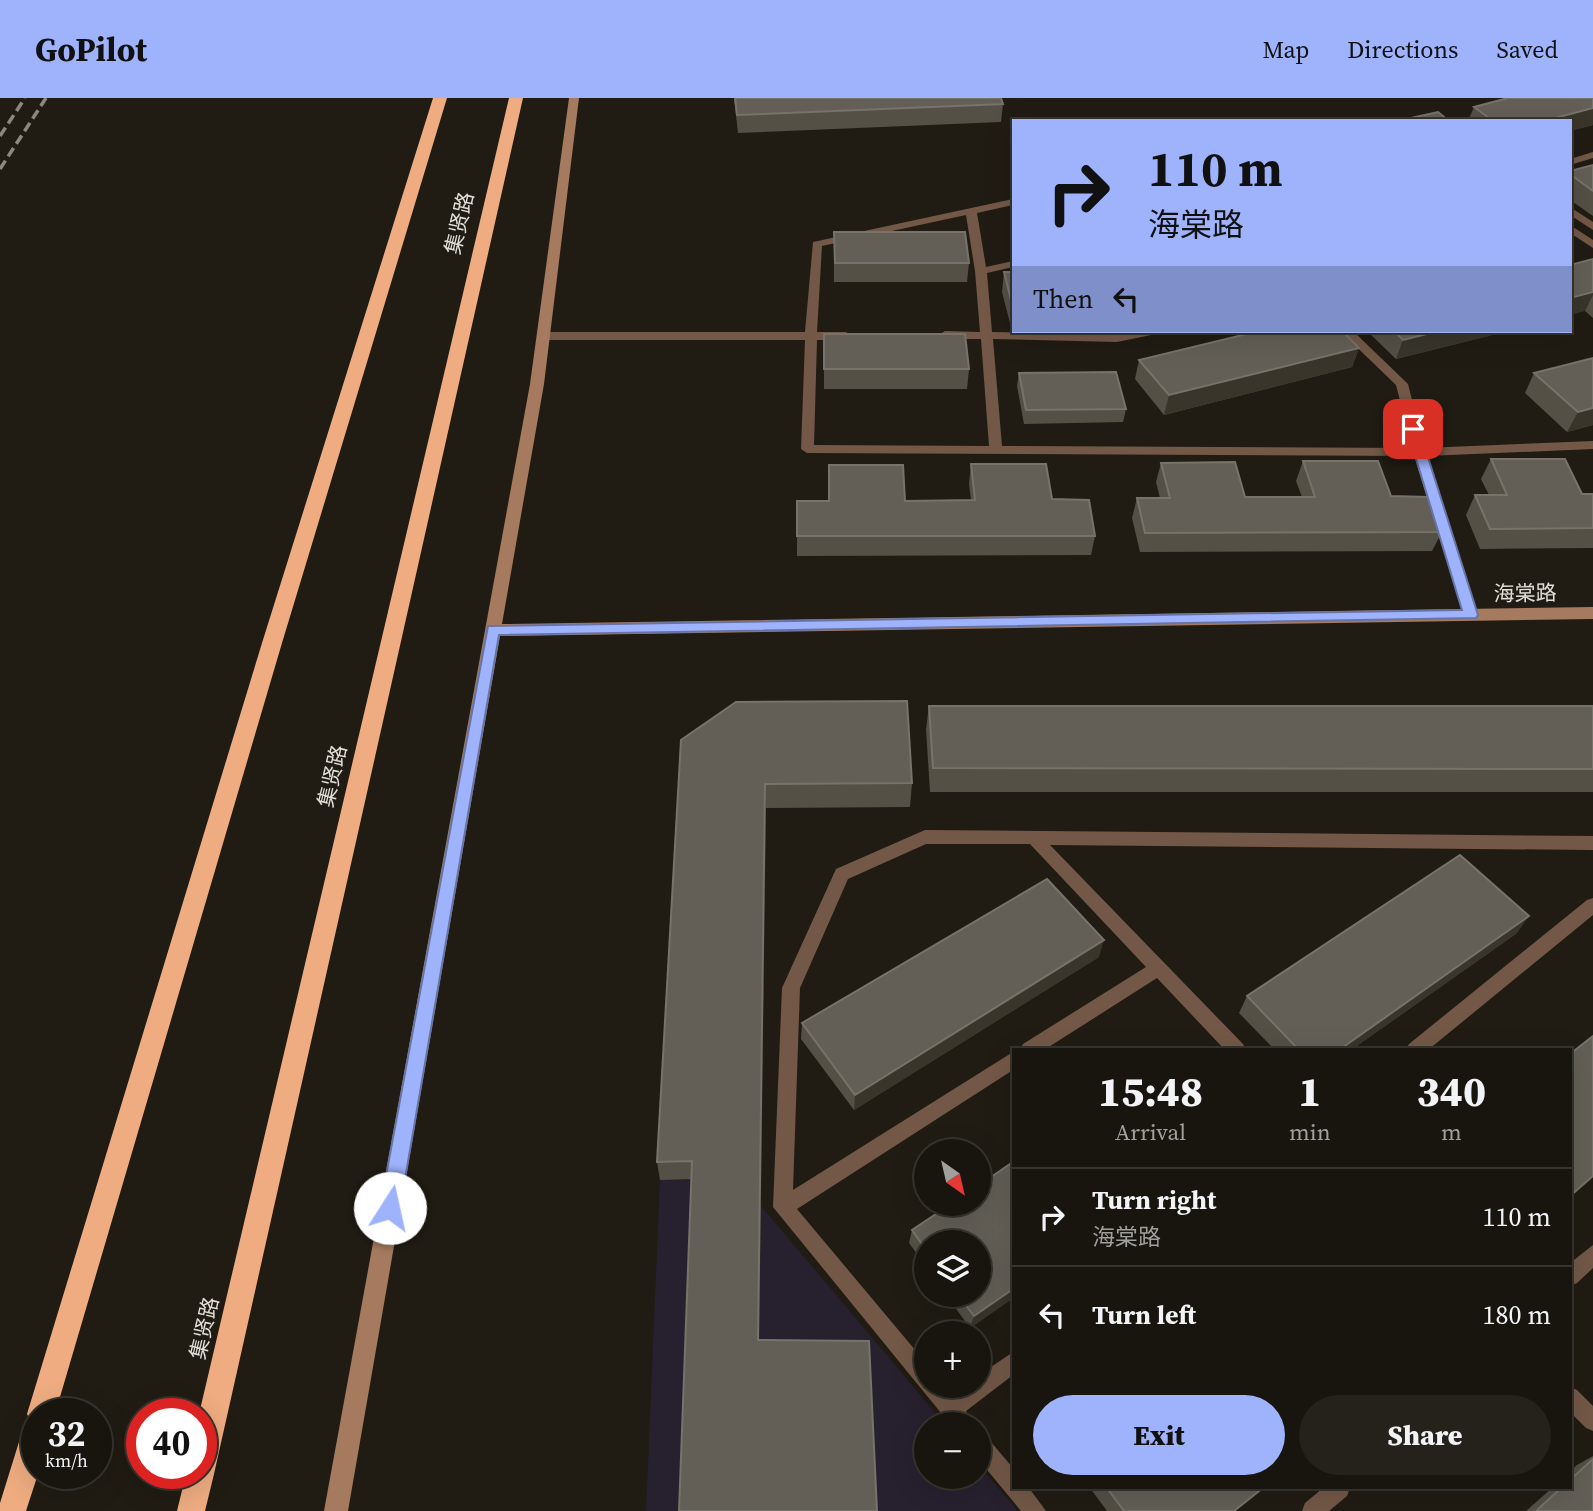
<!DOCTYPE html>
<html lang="en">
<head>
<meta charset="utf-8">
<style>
  body { margin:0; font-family:"Source Serif 4","Noto Sans SC",serif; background:#25221c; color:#f1f3f6; height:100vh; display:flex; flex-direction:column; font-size:26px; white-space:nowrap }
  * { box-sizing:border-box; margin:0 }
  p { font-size:23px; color:#9f9f9e }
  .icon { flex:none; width:38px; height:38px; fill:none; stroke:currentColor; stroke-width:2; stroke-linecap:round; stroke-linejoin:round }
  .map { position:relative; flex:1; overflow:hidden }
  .panel { position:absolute; left:1012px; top:950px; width:560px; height:441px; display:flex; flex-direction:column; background:#18150e; border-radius:0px; box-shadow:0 7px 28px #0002,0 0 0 2px #36342e }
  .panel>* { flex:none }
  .hud { position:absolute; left:1012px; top:21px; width:560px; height:214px; border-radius:0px; box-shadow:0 7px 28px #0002,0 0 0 2px #36342e; background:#9fb3fd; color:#111; overflow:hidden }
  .needle { width:46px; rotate:146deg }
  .tools { position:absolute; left:914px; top:1041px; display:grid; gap:14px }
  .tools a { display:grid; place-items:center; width:77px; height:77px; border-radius:50%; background:#18150e; box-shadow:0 7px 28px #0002,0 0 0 2px #36342e; font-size:35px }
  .speed { position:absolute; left:21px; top:1300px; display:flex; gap:14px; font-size:35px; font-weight:700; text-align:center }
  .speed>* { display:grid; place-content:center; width:91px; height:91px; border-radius:50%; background:#18150e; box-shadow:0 7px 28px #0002,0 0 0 2px #36342e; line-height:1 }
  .speed small { font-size:18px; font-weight:400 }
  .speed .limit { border:10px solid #d22; background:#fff; color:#111 }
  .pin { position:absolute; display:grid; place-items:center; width:60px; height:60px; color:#fff; margin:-30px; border-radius:14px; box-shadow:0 4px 10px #0006 }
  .me { position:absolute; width:77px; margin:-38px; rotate:10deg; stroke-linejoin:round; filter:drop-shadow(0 0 5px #0008) }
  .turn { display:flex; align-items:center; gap:24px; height:147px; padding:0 21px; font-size:32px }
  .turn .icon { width:91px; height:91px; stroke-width:2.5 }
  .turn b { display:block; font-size:49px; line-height:60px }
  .then { display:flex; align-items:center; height:66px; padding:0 21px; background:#0003; gap:14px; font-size:26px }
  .eta { display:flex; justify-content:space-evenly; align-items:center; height:119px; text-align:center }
  .eta b { font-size:42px; font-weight:800; line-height:49px }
  .action { display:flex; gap:14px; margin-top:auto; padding:14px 21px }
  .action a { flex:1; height:80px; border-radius:42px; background:#9fb3fd; color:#111; font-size:28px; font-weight:800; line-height:80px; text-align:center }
  .action a+a { background:#25221c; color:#f1f3f6 }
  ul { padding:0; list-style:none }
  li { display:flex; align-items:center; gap:21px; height:98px; padding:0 21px; border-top:2px solid #36342e }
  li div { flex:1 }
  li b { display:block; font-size:26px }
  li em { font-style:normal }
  header { display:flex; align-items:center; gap:42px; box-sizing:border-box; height:98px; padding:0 35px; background:#9fb3fd; color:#111 }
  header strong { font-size:33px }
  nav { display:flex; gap:38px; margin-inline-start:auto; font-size:24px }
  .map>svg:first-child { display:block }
  .commercial { fill:#27202f }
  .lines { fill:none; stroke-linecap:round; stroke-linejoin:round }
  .lane { fill:#735847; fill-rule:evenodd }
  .secondary { fill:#a57a5e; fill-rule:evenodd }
  .highway { fill:#eeac80; fill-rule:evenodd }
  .rail { stroke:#8b8880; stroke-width:3.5; stroke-dasharray:10 5; stroke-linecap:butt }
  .wall { fill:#545046 }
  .shaded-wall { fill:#39352b }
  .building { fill:#635f56; stroke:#76736a; stroke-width:2 }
  .route { fill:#9fb3fd; stroke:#6774a4; stroke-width:2 }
  .labels { text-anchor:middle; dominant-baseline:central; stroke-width:7; stroke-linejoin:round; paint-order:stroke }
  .street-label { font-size:21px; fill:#e0ded7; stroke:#201c13 }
</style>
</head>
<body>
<header>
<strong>GoPilot</strong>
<nav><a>Map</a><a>Directions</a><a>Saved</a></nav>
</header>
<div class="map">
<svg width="1593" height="1413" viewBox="0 0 1593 1413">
  <rect width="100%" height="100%" fill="#201c13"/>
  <path class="commercial" d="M 905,627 L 910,709 L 766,710 L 761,1108 L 945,1326 L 926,1326 L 926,1379 L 978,1379 L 978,1366 L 1018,1413 L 646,1413 L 660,1082 L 684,666 Z"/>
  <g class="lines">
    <g class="lane">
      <path d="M 1593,54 L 1593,60 L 1570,67 L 1570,61 Z"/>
      <path d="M 1013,101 L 1013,107 L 977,115 L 986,169 L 1013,163 L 1013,169 L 987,175 L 992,234 L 1117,236 L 1135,233 L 1158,233 L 1156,236 L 1117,244 L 993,241 L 1002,348 L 1412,350 L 1396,287 L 1340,233 L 1353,233 L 1408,286 L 1424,350 L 1593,343 L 1593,351 L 1427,358 L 1478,517 L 1471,522 L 1464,517 L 1414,358 L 807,355 L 801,351 L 805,242 L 543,242 L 537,238 L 543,234 L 805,234 L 813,144 ZM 966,117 L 975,173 L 980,234 L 945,233 L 939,237 L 945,241 L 981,241 L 989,348 L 814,347 L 817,242 L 846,242 L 852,238 L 846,234 L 817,234 L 822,148 Z"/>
      <path d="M 1570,109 L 1593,124 L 1593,132 L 1570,117 Z"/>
      <path d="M 1570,127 L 1593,142 L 1593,150 L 1570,135 Z"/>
      <path d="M 925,732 L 1593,738 L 1593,752 L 1050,747 L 1243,946 L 1246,952 L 1225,952 L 1157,880 L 1044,952 L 1020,952 L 1023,946 L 1146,869 L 1030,746 L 926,746 L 848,781 L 800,890 L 793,1092 L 1013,954 L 1013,972 L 797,1111 L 926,1265 L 926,1288 L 944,1288 L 953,1298 L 965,1288 L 978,1288 L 978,1278 L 1013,1254 L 1013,1277 L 966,1313 L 973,1326 L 950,1326 L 773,1109 L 782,890 L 836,771 Z"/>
      <path d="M 1593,800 L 1593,817 L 1428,952 L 1406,952 L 1409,946 L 1587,802 Z"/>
      <path d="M 1593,1147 L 1593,1170 L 1577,1185 L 1570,1188 L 1570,1165 Z"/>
      <path d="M 1570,1289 L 1577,1292 L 1593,1308 L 1593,1333 L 1586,1330 L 1570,1314 Z"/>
      <path d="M 978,1334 L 985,1337 L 1013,1370 L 1013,1390 L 1029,1390 L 1046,1413 L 1021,1413 L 978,1361 Z"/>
      <path d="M 1323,1390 L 1350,1390 L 1347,1398 L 1329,1413 L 1302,1413 L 1305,1405 Z"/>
    </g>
    <path class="secondary" d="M 569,0 L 579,0 L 544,286 L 502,526 L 1593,509 L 1593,521 L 500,538 L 348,1413 L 324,1413 L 530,286 Z"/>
    <g class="highway">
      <path d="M 433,0 L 447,0 L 282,545 L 55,1316 L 37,1316 L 38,1376 L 26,1413 L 0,1413 L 0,1405 L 23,1331 L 29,1320 L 27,1316 L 262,545 Z"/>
      <path d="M 509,0 L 523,0 L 214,1376 L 205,1413 L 177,1413 L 186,1376 L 201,1376 L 201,1316 L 199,1316 Z"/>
    </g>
    <g class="rail">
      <path d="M 0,38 L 25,0"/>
      <path d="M 0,71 L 46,0"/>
    </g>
  </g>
  <g class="wall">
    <path d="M 734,0 L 1001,0 L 1003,6 L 1001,24 L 738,35 Z"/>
    <path d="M 1593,0 L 1593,27 L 1570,33 L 1570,23 L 1468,23 L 1474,9 Z"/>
    <path d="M 1593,67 L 1593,118 L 1570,102 L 1570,73 Z"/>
    <path d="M 1013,96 L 1013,118 L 1011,115 Z"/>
    <path d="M 834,134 L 969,165 L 967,184 L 834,184 Z"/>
    <path d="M 1593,161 L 1593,220 L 1585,213 Z"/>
    <path d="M 1004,174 L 1013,174 L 1013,225 L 1010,225 L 1002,194 Z"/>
    <path d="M 1367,233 L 1508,233 L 1396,261 Z"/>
    <path d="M 824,236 L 969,271 L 967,291 L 824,291 Z"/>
    <path d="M 1359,250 L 1352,269 L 1164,317 L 1135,281 L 1139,262 Z"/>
    <path d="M 1593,260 L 1593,327 L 1567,334 L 1525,295 L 1534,275 Z"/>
    <path d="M 1019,275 L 1126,311 L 1123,324 L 1024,326 L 1017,288 Z"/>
    <path d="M 1491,361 L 1582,396 L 1593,396 L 1593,450 L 1480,451 L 1466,417 L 1475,397 L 1489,397 L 1481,381 Z"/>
    <path d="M 1303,363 L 1391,398 L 1442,434 L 1432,453 L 1140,454 L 1132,420 L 1137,400 L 1160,400 L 1156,384 L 1161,365 L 1245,399 L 1302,399 L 1296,383 Z"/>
    <path d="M 971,366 L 1052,401 L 1095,438 L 1091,457 L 797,458 L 797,403 L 829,403 L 829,367 L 905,403 L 971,402 L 969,386 Z"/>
    <path d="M 736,604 L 912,685 L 910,709 L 766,710 L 679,1413 L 692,1081 L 660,1082 L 657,1064 Z"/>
    <path d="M 929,608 L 1593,608 L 1593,694 L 930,694 L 926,631 Z"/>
    <path d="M 1517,835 L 1351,952 L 1275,952 L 1239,915 L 1247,898 Z"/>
    <path d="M 1099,859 L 854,1012 L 801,941 L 802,925 Z"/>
    <path d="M 1013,1064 L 1013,1200 L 970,1230 L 946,1197 L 978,1197 L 926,1144 L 926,1168 L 909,1145 L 912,1132 Z"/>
    <path d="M 1593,1358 L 1593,1413 L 1526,1413 L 1552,1390 L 1570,1390 L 1570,1373 L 1577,1367 Z"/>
    <path d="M 1090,1390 L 1263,1390 L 1235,1413 L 1107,1413 Z"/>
  </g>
  <g class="shaded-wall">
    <path d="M 1593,10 L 1593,27 L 1570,33 L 1570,23 L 1544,23 Z"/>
    <path d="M 1593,194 L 1593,197 L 1585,213 L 1570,217 L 1570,200 Z"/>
    <path d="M 1439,233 L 1508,233 L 1396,261 L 1403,242 Z"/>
    <path d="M 1359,250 L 1352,269 L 1164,317 L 1169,297 Z"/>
    <path d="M 1593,310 L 1593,327 L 1567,334 L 1578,314 Z"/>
    <path d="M 765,686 L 766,710 L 759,1257 L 758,1242 Z"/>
    <path d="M 1529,818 L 1517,835 L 1351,952 L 1339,952 Z"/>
    <path d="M 1104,842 L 1099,859 L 854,1012 L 855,997 Z"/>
    <path d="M 1013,1191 L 1013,1200 L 970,1230 L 974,1218 Z"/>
  </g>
  <g class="building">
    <path d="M 735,0 L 1001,0 L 1003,6 L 737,17 Z"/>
    <path d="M 1508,0 L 1593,0 L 1593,10 L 1544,23 L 1493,23 L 1474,9 Z"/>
    <path d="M 1438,14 L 1449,23 L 1397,23 Z"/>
    <path d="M 1375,20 L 1378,23 L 1360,23 Z"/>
    <path d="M 1593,67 L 1593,93 L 1570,76 L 1570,73 Z"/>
    <path d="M 834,134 L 965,134 L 969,165 L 835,165 Z"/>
    <path d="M 1593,161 L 1593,194 L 1570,200 L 1570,167 Z"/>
    <path d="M 1004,174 L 1013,174 L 1013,206 L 1012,206 Z"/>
    <path d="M 1259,233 L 1342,233 L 1359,250 L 1169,297 L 1139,262 Z"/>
    <path d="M 1394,233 L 1439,233 L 1403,242 Z"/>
    <path d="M 824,236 L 965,236 L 969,271 L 824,271 Z"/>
    <path d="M 1593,260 L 1593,310 L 1578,314 L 1534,275 Z"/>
    <path d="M 1116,274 L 1126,311 L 1026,312 L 1019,275 Z"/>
    <path d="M 1491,361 L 1565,361 L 1582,396 L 1593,396 L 1593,430 L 1490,431 L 1475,397 L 1507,397 Z"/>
    <path d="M 1303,363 L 1378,363 L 1391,398 L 1428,399 L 1442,434 L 1145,435 L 1137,400 L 1170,400 L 1161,365 L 1235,364 L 1245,399 L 1315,399 Z"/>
    <path d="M 971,366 L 1046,366 L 1052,401 L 1089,402 L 1095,438 L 797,438 L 797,403 L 829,403 L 829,367 L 903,367 L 905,403 L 975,402 Z"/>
    <path d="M 907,603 L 912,685 L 765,686 L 758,1242 L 869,1243 L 877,1413 L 679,1413 L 692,1063 L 657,1064 L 681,642 L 736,604 Z"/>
    <path d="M 929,608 L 1593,608 L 1593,671 L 933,670 Z"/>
    <path d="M 1460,757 L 1529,818 L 1339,952 L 1299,952 L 1247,898 Z"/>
    <path d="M 1047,781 L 1104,842 L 855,997 L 802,925 Z"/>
    <path d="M 1593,938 L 1593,1078 L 1570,1098 L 1570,956 Z"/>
    <path d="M 1013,1064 L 1013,1191 L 974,1218 L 958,1197 L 978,1197 L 978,1144 L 926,1144 L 926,1152 L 912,1132 L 951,1106 L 978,1106 L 978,1088 Z"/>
    <path d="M 1593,1361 L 1593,1413 L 1536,1413 L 1561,1390 L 1570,1390 L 1570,1382 Z"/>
    <path d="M 1107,1390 L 1263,1390 L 1234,1413 L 1124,1413 Z"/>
  </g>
  <path class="route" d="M 1413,327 L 1419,331 L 1478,517 L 1476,520 L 499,537 L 400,1110 L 397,1117 L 390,1119 L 383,1117 L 380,1110 L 488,528 L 1462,512 L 1407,331 Z"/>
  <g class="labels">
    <g class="street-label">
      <text transform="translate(459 125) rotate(-77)">集贤路</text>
      <text transform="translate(1525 495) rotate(-1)">海棠路</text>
      <text transform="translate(332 678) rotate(-77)">集贤路</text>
      <text transform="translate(204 1230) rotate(-77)">集贤路</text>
    </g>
  </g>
</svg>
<div class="tools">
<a><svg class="needle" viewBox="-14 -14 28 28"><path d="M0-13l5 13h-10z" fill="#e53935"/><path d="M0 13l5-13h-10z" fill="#9f9f9e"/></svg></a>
<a><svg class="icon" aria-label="layers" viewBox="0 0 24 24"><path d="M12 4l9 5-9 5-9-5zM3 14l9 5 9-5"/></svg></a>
<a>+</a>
<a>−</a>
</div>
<div class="speed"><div>32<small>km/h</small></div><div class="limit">40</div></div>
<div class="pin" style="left:1413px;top:331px;background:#d93025"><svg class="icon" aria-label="arrive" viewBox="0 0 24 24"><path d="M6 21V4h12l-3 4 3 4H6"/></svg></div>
<svg class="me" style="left:390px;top:1110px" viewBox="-20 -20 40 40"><circle r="19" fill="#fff"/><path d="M0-13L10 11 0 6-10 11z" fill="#9fb3fd"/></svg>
<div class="hud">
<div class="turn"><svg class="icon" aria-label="right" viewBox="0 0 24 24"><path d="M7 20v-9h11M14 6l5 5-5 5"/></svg><div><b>110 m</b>海棠路</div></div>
<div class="then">Then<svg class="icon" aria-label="left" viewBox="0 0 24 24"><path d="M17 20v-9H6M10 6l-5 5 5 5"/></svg></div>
</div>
<section class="panel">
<div class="eta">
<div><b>15:48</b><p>Arrival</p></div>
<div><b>1</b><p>min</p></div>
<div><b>340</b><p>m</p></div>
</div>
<ul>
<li><svg class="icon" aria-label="right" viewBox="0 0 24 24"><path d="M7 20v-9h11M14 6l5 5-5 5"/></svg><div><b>Turn right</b><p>海棠路</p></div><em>110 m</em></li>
<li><svg class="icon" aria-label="left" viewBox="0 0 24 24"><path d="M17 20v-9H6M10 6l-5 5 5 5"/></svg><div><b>Turn left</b></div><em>180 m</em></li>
</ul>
<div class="action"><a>Exit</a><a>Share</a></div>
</section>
</div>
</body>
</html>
